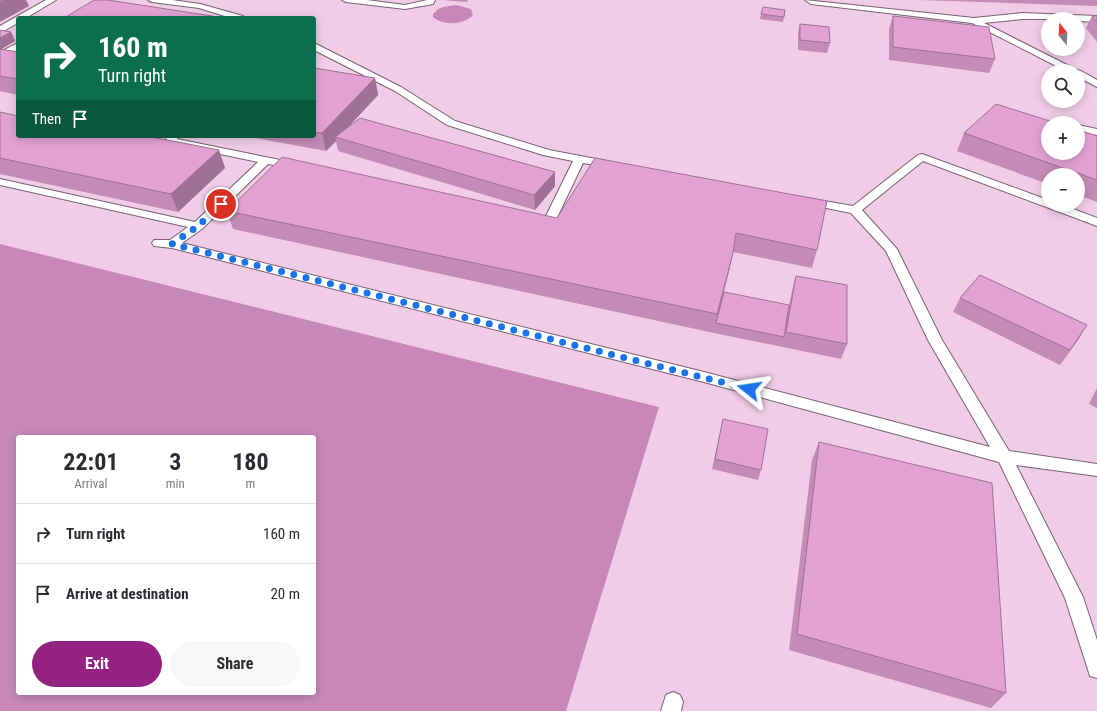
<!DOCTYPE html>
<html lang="en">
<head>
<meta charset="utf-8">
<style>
  body { margin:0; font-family:"Roboto Condensed",sans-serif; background:#f7f7f7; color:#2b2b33; height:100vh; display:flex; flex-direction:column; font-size:15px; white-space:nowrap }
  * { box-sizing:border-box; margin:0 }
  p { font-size:13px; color:#7c7c81 }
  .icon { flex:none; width:22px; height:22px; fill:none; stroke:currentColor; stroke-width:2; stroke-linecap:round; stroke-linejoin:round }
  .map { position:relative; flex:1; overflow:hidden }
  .drawer { position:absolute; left:16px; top:435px; width:300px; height:260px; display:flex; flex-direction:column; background:#fff; border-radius:4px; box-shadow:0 2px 10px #0003 }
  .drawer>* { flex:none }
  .guide { position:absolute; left:16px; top:16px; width:300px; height:122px; border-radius:4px; box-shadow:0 2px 10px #0003; background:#0b6e4f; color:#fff; overflow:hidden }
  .needle { width:26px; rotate:342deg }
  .fabs { position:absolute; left:1041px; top:12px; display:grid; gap:8px }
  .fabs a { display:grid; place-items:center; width:44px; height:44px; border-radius:50%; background:#fff; box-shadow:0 2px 10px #0003; font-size:20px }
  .pin { position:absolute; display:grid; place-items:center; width:34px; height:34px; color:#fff; margin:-17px; border:2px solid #fff; border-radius:50%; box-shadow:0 1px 4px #0007 }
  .me { position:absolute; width:44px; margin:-22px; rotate:285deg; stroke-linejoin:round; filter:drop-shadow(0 0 3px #0008) }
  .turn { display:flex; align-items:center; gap:14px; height:84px; padding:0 16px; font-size:18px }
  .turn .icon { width:52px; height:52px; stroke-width:2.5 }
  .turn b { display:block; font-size:28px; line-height:34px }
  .then { display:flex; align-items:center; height:38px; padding:0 16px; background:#0003; gap:8px; font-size:15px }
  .eta { display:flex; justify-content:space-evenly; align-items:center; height:68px; text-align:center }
  .eta b { font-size:24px; font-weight:700; line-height:28px }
  .button { display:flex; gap:8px; margin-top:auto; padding:8px 16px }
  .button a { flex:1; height:46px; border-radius:24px; background:#932282; color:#fff; font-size:16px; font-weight:700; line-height:46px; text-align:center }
  .button a+a { background:#f7f7f7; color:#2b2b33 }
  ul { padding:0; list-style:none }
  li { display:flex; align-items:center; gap:12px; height:60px; padding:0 16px; border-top:1px solid #e1e1e2 }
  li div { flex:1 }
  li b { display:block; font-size:15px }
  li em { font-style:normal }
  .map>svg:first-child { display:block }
  .built { fill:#f0cce7; fill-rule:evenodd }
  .water { fill:#c788b9; fill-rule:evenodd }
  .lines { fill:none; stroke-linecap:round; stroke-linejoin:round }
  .lane-casing { stroke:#796073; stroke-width:2 }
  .lane { fill:#fff; fill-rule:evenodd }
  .wall { fill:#c38bb6 }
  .shaded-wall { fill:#9f7194 }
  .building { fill:#e3a2d4; stroke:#9f7194 }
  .route { stroke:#1a73e8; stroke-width:7; stroke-dasharray:0 12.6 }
</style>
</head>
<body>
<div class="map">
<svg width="1097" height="711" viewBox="0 0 1097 711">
  <rect width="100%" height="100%" fill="#f7daef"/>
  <path class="built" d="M 0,0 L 1097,0 L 1097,711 L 566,711 L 659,407 L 0,244 ZM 18,18 L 314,18 L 314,136 L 18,136 ZM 1048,19 L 1078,19 L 1078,49 L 1048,49 ZM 1048,71 L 1078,71 L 1078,101 L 1048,101 ZM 1048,123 L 1078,123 L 1078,153 L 1048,153 ZM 1048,175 L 1078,175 L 1078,205 L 1048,205 Z"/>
  <g class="water">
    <path d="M 456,5 L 471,9 L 473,15 C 464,25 443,26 433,17 L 433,14 L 438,9 L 443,7 Z"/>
    <path d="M 0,244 L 659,407 L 566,711 L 0,711 ZM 18,437 L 314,437 L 314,693 L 18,693 Z"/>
  </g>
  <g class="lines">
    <g class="lane-casing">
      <g id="lane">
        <path d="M 46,0 L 56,0 L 26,18 L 18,18 L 18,23 L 0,33 L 0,26 Z"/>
        <path d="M 148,0 L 172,0 L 200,4 L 243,16 L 244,18 L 231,18 L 199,8 L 152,2 Z"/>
        <path d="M 342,0 L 367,0 L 405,5 L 427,0 L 435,0 L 433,4 L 405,9 L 346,2 Z"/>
        <path d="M 805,0 L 974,18 L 1022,13 L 1097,16 L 1097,22 L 1078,21 L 1078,19 L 1022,19 L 984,23 L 1077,70 L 1081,71 L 1097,80 L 1097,87 L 1078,77 L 1078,71 L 1066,71 L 972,23 L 811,4 Z"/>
        <path d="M 18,43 L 18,50 L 0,59 L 0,52 Z"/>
        <path d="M 314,43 L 401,87 L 455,121 L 549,150 L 612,162 L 617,165 L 612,168 L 583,163 L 553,226 L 549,227 L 534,223 L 532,220 L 534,217 L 538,216 L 545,218 L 573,161 L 543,155 L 447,125 L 395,91 L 314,50 Z"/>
        <path d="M 1078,125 L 1097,129 L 1097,135 L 1078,131 Z"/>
        <path d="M 167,136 L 177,136 L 177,139 L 295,163 L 300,166 L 295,169 L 268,164 L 202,229 L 182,243 L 704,372 L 990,447 L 928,340 L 886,251 L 851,213 L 807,204 L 803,203 L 801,201 L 803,199 L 807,198 L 853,206 L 918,155 L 922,154 L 1048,200 L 1048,205 L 1063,205 L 1097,218 L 1097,226 L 923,161 L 862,210 L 897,249 L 942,340 L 1009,451 L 1097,464 L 1097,476 L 1016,465 L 1083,597 L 1097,640 L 1097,678 L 1090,676 L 1065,598 L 999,462 L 704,382 L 172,248 L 154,246 L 152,243 L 154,240 L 170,240 L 188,227 L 0,185 L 0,179 L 195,222 L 258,162 L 167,143 L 166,141 Z"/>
        <path d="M 673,692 L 680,695 L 683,702 L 681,711 L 661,711 L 666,695 Z"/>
      </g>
    </g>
    <use href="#lane" class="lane"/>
  </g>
  <g class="wall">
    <path d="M 442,0 L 468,0 L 467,2 Z"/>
    <path d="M 920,0 L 1097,0 L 1097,6 Z"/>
    <path d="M 785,10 L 783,22 L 760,19 L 761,14 Z"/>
    <path d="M 893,16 L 995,59 L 989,73 L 889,60 L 889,29 Z"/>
    <path d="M 1092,16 L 1097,16 L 1097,42 L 1086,28 Z"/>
    <path d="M 800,24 L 830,43 L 827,53 L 798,50 L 798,33 Z"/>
    <path d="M 0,30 L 11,32 L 15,41 L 1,49 L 18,52 L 18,95 L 0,91 Z"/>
    <path d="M 314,68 L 375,78 L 378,95 L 349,126 L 555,186 L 535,210 L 338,151 L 336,141 L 326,151 L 245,136 L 314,136 Z"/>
    <path d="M 0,112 L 18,136 L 219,150 L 225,168 L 178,212 L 0,174 Z"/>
    <path d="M 964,133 L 1097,136 L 1097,202 L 1078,195 L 1078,175 L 1048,175 L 1048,184 L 957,151 Z"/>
    <path d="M 595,158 L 817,250 L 812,268 L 733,252 L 729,271 L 722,299 L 789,305 L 792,291 L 796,276 L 847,344 L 841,359 L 714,333 L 233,229 L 227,211 L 557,218 Z"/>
    <path d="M 960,298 L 1087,325 L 1060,365 L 953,312 Z"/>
    <path d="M 1097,388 L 1097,408 L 1089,404 Z"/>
    <path d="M 723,419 L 761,470 L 758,480 L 712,469 Z"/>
    <path d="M 819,442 L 1006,693 L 991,708 L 789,650 L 812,460 Z"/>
  </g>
  <g class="shaded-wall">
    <path d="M 4,0 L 26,0 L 29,6 L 0,22 L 0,2 Z"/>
    <path d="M 11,32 L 15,41 L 0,50 L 0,38 Z"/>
    <path d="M 375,78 L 378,95 L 338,138 L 335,137 L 336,141 L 326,151 L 322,133 Z"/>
    <path d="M 219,150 L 225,168 L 178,212 L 171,194 Z"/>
    <path d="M 555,172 L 555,186 L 535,210 L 534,195 Z"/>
    <path d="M 733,253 L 729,271 L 716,323 Z"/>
    <path d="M 1087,325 L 1078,340 L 1060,365 L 1070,350 Z"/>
  </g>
  <g class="building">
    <path d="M 0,0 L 4,0 L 0,2 Z"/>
    <path d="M 94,0 L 108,0 L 225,18 L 64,18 Z"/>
    <path d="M 763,7 L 785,10 L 784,17 L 761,14 Z"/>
    <path d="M 893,16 L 989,27 L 995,59 L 893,47 Z"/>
    <path d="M 1092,16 L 1097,16 L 1097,22 Z"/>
    <path d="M 800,24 L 829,27 L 830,43 L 800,40 Z"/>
    <path d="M 0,30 L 11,32 L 0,38 Z"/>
    <path d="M 0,49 L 18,52 L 18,79 L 0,76 Z"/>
    <path d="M 314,68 L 375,78 L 322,133 L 314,132 Z"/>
    <path d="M 996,104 L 1056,123 L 1048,123 L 1048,153 L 1078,153 L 1078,130 L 1097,136 L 1097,180 L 964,133 Z"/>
    <path d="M 0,112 L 18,116 L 18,136 L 146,136 L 219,150 L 171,194 L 0,158 Z"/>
    <path d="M 360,118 L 555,172 L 534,195 L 335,137 Z"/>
    <path d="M 282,157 L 557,218 L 595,158 L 827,201 L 817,250 L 736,233 L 733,253 L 717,314 L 227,211 Z"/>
    <path d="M 980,275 L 1087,325 L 1070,350 L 960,298 Z"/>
    <path d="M 796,276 L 847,285 L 847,344 L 786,332 Z"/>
    <path d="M 724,292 L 789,305 L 784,337 L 716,323 Z"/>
    <path d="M 723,419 L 768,429 L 761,470 L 715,459 Z"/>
    <path d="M 819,442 L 992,483 L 1006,693 L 797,634 Z"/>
  </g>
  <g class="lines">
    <path class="route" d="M 221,204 L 198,226 L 172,244 L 749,389"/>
  </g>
</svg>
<div class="fabs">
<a><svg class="needle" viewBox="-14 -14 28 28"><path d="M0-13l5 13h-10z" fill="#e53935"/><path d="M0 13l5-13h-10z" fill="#7c7c81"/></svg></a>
<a><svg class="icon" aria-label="search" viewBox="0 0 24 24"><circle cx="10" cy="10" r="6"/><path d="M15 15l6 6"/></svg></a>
<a>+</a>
<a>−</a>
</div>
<div class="pin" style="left:221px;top:204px;background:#d93025"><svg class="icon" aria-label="arrive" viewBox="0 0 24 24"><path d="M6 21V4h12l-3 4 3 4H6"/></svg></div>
<svg class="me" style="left:749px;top:389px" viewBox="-20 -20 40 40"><path d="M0-17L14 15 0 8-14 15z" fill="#1a73e8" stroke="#fff" stroke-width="4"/></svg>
<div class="guide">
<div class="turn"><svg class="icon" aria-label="right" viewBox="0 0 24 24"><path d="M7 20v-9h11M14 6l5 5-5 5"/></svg><div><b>160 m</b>Turn right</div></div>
<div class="then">Then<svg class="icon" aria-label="arrive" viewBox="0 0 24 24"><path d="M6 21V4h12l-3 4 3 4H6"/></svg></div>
</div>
<section class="drawer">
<div class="eta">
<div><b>22:01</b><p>Arrival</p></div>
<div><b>3</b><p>min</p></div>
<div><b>180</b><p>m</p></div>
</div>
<ul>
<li><svg class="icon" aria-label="right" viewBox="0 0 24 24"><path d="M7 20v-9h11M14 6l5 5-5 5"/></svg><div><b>Turn right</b></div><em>160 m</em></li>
<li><svg class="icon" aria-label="arrive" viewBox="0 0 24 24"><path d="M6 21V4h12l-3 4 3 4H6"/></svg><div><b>Arrive at destination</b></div><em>20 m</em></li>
</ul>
<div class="button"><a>Exit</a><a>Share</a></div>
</section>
</div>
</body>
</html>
